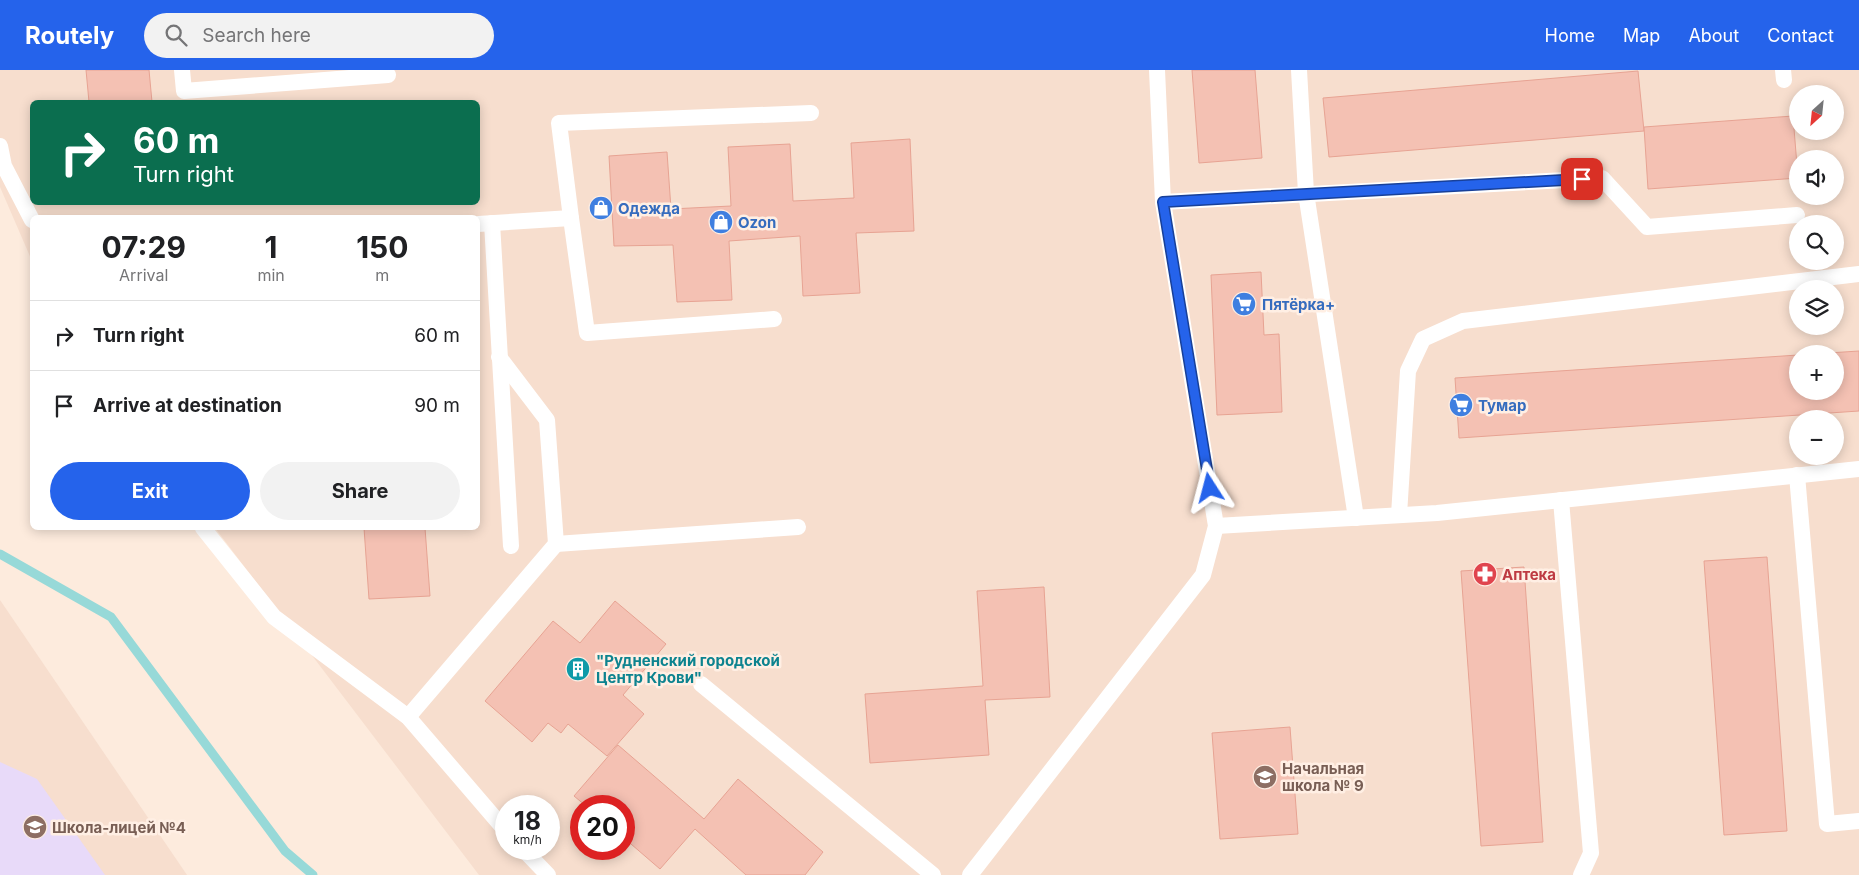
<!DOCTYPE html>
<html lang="en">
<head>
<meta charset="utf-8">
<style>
  body { margin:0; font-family:Inter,sans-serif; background:#f2f2f2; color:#202124; height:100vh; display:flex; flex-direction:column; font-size:19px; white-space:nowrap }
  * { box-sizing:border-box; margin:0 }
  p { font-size:16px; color:#757577 }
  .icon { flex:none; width:28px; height:28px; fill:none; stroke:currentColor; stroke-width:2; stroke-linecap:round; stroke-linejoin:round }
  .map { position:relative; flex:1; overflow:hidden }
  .side { position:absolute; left:30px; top:145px; width:450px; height:315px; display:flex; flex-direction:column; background:#fff; border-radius:8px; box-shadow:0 2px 12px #0003 }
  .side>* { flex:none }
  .banner { position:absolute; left:30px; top:30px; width:450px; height:105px; border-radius:8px; box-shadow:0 2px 12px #0003; background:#0b6e4f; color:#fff; overflow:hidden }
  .needle { width:32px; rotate:207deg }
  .fabs { position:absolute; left:1789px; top:15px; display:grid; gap:10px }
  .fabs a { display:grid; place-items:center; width:55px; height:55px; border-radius:50%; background:#fff; box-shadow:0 2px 12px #0003; font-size:25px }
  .speed { position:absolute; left:495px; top:725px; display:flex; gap:10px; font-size:25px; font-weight:700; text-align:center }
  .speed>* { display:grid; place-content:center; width:65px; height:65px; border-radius:50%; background:#fff; box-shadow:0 2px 12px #0003; line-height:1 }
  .speed small { font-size:12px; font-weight:400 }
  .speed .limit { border:8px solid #d22; background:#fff; color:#111 }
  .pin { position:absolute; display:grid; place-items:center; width:42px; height:42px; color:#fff; margin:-21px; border-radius:10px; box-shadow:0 2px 8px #0006 }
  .me { position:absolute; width:55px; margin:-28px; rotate:351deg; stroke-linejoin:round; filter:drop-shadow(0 0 4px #0008) }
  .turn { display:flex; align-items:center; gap:18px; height:105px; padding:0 20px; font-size:22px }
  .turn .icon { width:65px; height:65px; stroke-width:2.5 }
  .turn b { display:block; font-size:35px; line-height:42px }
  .eta { display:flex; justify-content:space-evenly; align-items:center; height:85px; text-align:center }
  .eta b { font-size:30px; font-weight:700; line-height:35px }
  .cta { display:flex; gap:10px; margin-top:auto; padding:10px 20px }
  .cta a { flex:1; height:58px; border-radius:30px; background:#2563eb; color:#fff; font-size:20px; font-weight:700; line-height:58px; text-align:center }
  .cta a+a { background:#f2f2f2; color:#202124 }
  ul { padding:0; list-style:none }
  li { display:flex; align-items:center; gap:15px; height:70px; padding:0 20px; border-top:1px solid #e0e0e0 }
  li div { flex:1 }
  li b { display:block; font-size:19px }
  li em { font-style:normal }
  header { display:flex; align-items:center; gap:30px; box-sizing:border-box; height:70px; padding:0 25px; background:#2563eb; color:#fff }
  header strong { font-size:24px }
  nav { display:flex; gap:28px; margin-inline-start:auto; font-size:18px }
  .search { width:350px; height:45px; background:#f2f2f2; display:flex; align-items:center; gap:12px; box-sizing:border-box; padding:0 18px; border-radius:28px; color:#757577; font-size:19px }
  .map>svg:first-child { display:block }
  .residential { fill:#f7dece; fill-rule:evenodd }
  .education { fill:#e8daf9 }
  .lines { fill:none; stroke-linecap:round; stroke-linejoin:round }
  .stream { stroke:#97d9d8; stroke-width:9 }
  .building { fill:#f4c1b3; stroke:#e7a393 }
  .service { stroke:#fff; stroke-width:16 }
  .route-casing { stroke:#184099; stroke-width:12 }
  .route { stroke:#2563eb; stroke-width:9 }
  .labels { text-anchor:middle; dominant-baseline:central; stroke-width:5; stroke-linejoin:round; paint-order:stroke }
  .shop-label { font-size:15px; font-weight:bold; fill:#366cbe; stroke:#ffefe4; text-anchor:start }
  .health-label { font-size:15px; font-weight:bold; fill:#be3a42; stroke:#ffefe4; text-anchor:start }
  .culture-label { font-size:15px; font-weight:bold; fill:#0d838f; stroke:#ffefe4; text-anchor:start }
  .education-label { font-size:15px; font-weight:bold; fill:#785e54; stroke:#ffefe4; text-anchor:start }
</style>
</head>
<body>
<header>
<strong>Routely</strong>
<div class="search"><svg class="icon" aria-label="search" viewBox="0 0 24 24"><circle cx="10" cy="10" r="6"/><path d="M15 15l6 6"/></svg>Search here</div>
<nav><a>Home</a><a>Map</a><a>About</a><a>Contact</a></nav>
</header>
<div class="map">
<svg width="1859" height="805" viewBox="0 0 1859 805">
  <rect width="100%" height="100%" fill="#fdebdd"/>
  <g class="residential">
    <path d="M 0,0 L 1859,0 L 1859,805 L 479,805 L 215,458 L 478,458 L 478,148 L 32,148 L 32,191 L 0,117 ZM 1798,24 L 1835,24 L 1835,61 L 1798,61 ZM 32,32 L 478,32 L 478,132 L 32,132 ZM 1798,89 L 1835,89 L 1835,126 L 1798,126 ZM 1798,154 L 1835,154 L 1835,191 L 1798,191 ZM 1798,219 L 1835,219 L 1835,256 L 1798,256 ZM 1798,284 L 1835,284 L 1835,321 L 1798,321 ZM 1798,349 L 1835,349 L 1835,386 L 1798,386 ZM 506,736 L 549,736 L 549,779 L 506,779 ZM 581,736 L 624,736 L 624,779 L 581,779 Z"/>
    <path d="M 0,530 L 187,805 L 0,805 Z"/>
  </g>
  <path class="education" d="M 0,692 L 37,709 L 105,805 L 0,805 Z"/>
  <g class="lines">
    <path class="stream" d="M 0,484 L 111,547 L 285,781 L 313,805"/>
  </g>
  <g class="building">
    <path d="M 86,0 L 149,0 L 152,32 L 89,32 Z"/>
    <path d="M 1192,0 L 1255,0 L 1262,88 L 1199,93 Z"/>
    <path d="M 1638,1 L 1644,61 L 1329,87 L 1323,28 Z"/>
    <path d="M 1793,46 L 1798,108 L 1648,119 L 1644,57 Z"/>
    <path d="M 910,69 L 914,161 L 856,163 L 860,223 L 803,226 L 800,166 L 729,171 L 732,230 L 677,232 L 673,175 L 614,176 L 609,86 L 667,82 L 671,139 L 731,136 L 728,77 L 790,74 L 793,131 L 854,128 L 851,73 Z"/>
    <path d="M 1261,202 L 1264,265 L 1279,264 L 1282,342 L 1217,345 L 1211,205 Z"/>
    <path d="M 1859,281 L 1859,341 L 1459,368 L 1455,308 L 1798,285 L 1798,321 L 1835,321 L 1835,284 L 1813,284 Z"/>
    <path d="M 364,458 L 425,458 L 430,526 L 369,529 Z"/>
    <path d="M 1767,487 L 1787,761 L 1724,765 L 1704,491 Z"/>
    <path d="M 1524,497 L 1543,772 L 1481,776 L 1461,501 Z"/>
    <path d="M 1044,517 L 1050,627 L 985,630 L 989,685 L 870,693 L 865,624 L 983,616 L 977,521 Z"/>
    <path d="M 615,531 L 666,574 L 623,625 L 644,644 L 607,686 L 568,654 L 561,663 L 548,653 L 532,672 L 485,631 L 553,551 L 580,573 Z"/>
    <path d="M 1290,657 L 1298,764 L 1220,769 L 1212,663 Z"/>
    <path d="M 618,675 L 704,749 L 738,709 L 823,782 L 805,805 L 746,805 L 695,759 L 660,799 L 624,768 L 624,736 L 586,736 L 574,726 Z"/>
  </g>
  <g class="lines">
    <g class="service">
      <path d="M 182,0 L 184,21 L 388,5"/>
      <path d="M 1299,0 L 1306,123 L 1356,448"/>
      <path d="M 1783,0 L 1784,10"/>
      <path d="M 0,76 L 4,96 L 32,150"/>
      <path d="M 1163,132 L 1602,108 L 1647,157 L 1797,145"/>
      <path d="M 571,148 L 559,53 L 811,43"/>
      <path d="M 492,153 L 511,476"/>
      <path d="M 478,154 L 571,148 L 587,263 L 774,249"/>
      <path d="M 1797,405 L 1827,754 L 1859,751"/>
      <path d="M 1561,430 L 1591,783 L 1581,805"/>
      <path d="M 1399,445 L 1408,301 L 1423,269 L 1463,251 L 1859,204"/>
      <path d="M 1216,456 L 1437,443 L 1859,399"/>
      <path d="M 203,458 L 274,547 L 408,647 L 506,761"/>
      <path d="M 556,474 L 798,457"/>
      <path d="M 701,614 L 933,805"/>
      <path d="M 408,647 L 556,474 L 547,350 L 499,287"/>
      <path d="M 523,779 L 548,805"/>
      <path d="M 970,805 L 1203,505 L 1216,456 L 1163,132 L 1157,0"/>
    </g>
  </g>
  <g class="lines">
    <g class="route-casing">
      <path id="route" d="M 1210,418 L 1163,132 L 1582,109"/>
    </g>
    <use href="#route" class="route"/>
  </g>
  <defs>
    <g id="shop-disc" transform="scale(1.25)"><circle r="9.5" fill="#3f7fe0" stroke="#ffefe4"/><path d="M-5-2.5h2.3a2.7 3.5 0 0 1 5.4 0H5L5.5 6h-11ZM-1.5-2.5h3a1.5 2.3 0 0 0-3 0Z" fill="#fff"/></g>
    <g id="supermarket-disc" transform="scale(1.25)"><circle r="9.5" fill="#3f7fe0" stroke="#ffefe4"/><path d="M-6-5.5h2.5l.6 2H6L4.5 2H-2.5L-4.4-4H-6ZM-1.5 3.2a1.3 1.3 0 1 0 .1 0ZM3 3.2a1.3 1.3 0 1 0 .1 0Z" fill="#fff"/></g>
    <g id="pharmacy-disc" transform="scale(1.25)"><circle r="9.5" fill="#e0444e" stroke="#ffefe4"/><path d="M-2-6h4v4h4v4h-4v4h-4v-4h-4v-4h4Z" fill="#fff"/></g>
    <g id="building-disc" transform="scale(1.25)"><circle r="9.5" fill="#0f9aa8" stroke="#ffefe4"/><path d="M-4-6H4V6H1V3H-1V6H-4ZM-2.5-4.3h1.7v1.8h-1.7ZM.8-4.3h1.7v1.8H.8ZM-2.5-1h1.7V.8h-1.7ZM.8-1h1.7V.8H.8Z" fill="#fff"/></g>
    <g id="school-disc" transform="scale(1.25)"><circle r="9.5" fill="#8d6e63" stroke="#ffefe4"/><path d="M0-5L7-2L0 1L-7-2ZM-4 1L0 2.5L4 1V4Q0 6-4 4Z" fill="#fff"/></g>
  </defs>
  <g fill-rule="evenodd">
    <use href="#shop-disc" x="601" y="138"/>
    <use href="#shop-disc" x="721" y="152"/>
    <use href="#supermarket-disc" x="1244" y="234"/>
    <use href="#supermarket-disc" x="1461" y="335"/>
    <use href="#pharmacy-disc" x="1485" y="504"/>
    <use href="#building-disc" x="578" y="599"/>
    <use href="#school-disc" x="1265" y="707"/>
    <use href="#school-disc" x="35" y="757"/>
  </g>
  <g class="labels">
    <g class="shop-label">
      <text x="618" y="138">Одежда</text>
      <text x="738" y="152">Ozon</text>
      <text x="1262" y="234">Пятёрка+</text>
      <text x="1478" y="335">Тумар</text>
    </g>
    <g class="health-label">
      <text x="1502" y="504">Аптека</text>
    </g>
    <g class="culture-label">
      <text x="596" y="590">"Рудненский городской<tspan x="596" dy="17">Центр Крови"</tspan></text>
    </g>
    <g class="education-label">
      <text x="1282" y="698">Начальная<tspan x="1282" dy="17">школа № 9</tspan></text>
      <text x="52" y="757">Школа-лицей №4</text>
    </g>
  </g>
</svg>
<div class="fabs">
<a><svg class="needle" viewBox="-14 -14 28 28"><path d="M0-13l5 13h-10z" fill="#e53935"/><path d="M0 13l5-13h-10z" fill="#757577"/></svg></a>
<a><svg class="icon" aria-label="sound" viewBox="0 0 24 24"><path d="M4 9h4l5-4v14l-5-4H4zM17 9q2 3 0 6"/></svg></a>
<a><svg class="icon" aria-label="search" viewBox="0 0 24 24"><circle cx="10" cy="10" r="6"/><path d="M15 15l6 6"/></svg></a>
<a><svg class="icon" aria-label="layers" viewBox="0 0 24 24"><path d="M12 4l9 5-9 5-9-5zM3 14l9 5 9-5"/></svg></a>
<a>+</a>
<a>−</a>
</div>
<div class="speed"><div>18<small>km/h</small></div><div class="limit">20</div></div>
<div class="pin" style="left:1582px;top:109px;background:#d93025"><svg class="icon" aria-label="arrive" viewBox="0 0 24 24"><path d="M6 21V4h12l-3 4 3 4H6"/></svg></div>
<svg class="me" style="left:1210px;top:418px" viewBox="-20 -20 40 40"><path d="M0-17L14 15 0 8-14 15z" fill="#2563eb" stroke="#fff" stroke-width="4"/></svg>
<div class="banner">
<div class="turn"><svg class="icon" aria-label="right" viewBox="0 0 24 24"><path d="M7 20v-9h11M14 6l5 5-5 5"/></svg><div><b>60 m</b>Turn right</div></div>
</div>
<section class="side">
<div class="eta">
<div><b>07:29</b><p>Arrival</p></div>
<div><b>1</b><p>min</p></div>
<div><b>150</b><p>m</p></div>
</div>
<ul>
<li><svg class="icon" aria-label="right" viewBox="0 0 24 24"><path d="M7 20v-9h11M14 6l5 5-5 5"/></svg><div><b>Turn right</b></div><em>60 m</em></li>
<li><svg class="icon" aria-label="arrive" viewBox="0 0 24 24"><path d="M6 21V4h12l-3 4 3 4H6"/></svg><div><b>Arrive at destination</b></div><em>90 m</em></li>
</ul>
<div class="cta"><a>Exit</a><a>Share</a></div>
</section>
</div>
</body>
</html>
